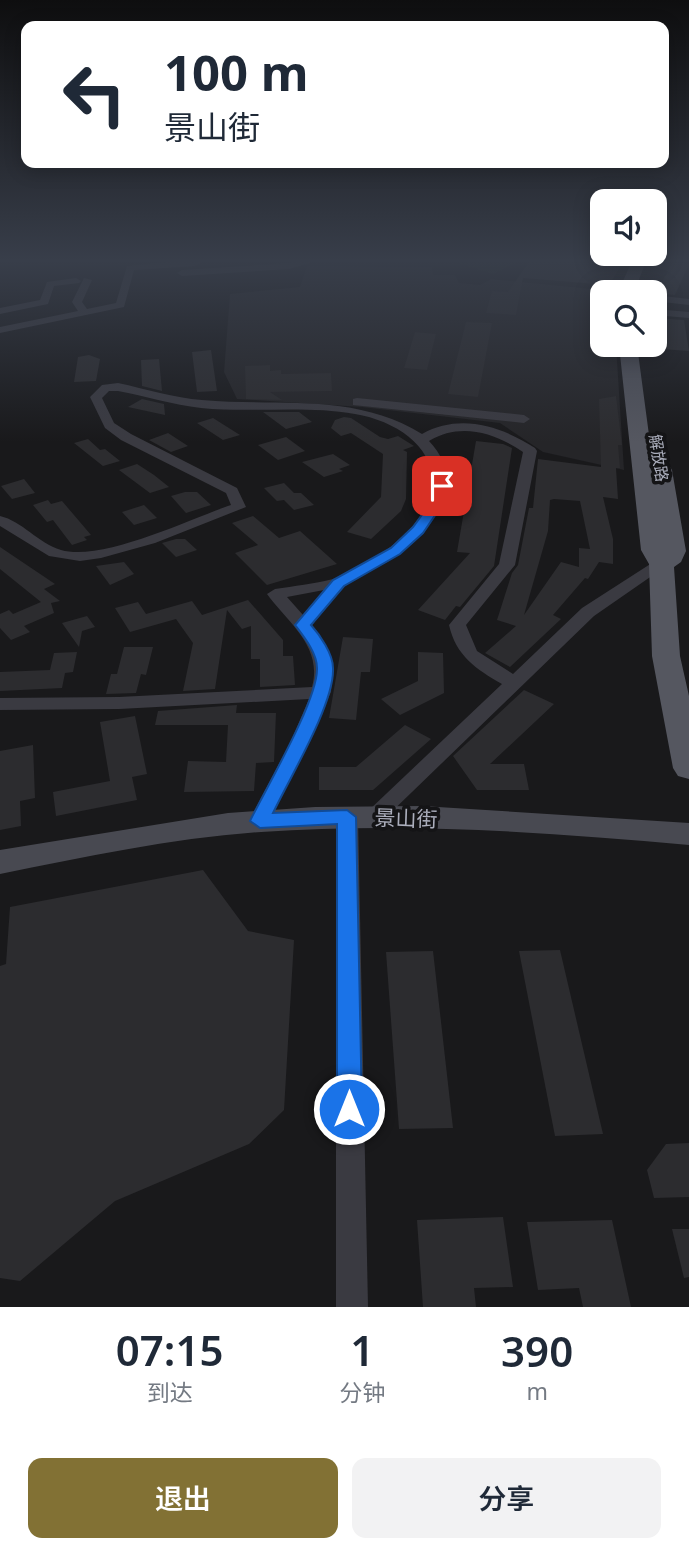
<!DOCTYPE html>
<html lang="zh">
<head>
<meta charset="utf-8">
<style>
  body { margin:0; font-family:"Noto Sans","Noto Sans SC",sans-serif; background:#f2f2f3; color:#1f2937; height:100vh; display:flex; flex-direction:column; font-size:26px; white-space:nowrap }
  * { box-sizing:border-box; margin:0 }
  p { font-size:23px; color:#747a83 }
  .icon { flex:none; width:38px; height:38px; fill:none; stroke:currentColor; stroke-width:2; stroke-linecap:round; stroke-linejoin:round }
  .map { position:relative; height:1307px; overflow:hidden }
  .panel { display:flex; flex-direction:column; background:#fff; flex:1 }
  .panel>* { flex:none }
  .banner { position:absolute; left:21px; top:21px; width:648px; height:147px; border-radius:14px; box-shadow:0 4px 18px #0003; background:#fff; color:#1f2937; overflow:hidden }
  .buttons { position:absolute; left:590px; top:189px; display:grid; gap:14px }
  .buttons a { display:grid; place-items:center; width:77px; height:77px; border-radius:14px; background:#fff; box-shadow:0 4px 18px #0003; font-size:35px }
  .pin { position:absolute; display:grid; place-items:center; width:60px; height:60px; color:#fff; margin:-30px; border-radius:14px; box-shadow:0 4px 10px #0006 }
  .me { position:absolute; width:77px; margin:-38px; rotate:0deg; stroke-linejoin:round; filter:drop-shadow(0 0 5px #0008) }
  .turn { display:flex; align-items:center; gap:24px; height:147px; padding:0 28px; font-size:32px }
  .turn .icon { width:91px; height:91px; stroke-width:2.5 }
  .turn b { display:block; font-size:49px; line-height:60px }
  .eta { display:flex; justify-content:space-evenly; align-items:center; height:119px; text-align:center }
  .eta b { font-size:42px; font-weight:600; line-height:49px }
  .primary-button { display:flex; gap:14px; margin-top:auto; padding:14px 28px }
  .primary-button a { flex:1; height:80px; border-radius:14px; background:#827134; color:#fff; font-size:28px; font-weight:600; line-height:80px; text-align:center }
  .primary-button a+a { background:#f2f2f3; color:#1f2937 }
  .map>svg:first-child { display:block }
  .built { fill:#252528 }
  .green { fill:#1e2720 }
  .building { fill:#2c2c2f; fill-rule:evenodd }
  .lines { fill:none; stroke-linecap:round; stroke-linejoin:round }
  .street { fill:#3a3a41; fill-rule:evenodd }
  .secondary { fill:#484951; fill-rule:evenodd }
  .primary { fill:#555760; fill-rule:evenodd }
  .route { fill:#1a73e8; stroke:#114b97; stroke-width:2 }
  .labels { text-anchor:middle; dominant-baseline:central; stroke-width:7; stroke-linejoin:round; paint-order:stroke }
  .far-street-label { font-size:16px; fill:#abaebc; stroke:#141416 }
  .near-street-label { font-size:21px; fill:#abaebc; stroke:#141416 }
</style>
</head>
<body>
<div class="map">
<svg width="689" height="1307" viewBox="0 0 689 1307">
  <rect width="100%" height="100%" fill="#19191b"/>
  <path class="built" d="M 307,266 L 432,267 L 433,275 L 455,275 L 459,283 L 480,285 L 491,279 L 612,291 L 602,292 L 602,345 L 616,345 L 624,470 L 543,452 L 500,423 L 362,407 L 237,399 L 224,372 L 230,294 L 300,287 Z"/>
  <path class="green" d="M 454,259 L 523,259 L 493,274 L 452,261 Z"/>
  <g class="building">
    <path d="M 531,259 L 625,259 L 609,285 L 523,278 L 516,315 L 486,313 L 492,291 L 508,292 Z"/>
    <path d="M 673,262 L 689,264 L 675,295 L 656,293 Z"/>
    <path d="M 656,318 L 684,320 L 689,351 L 661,349 Z"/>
    <path d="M 466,322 L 492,323 L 478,397 L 448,394 Z"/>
    <path d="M 415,332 L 436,334 L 427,370 L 404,368 Z"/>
    <path d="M 211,350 L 217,391 L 197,392 L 192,352 Z"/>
    <path d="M 89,355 L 100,359 L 96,381 L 74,382 L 78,357 Z"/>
    <path d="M 159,359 L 162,391 L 142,386 L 141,360 Z"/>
    <path d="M 270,365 L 270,371 L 281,370 L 281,374 L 331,373 L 332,391 L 270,392 L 282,400 L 246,399 L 245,366 Z"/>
    <path d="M 616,396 L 622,445 L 618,445 L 620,468 L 616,468 L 618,499 L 603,497 L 613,539 L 613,564 L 599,562 L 588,579 L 585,578 L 553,615 L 561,619 L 510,667 L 485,653 L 516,626 L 497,620 L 512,573 L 518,565 L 529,508 L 533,508 L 538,459 L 601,467 L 599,399 ZM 554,499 L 580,501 L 590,549 L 579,548 L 579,567 L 561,562 L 524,615 L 548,531 L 550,500 Z"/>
    <path d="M 142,399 L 164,404 L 165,415 L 128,407 Z"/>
    <path d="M 263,412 L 299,412 L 312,422 L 286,429 Z"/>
    <path d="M 344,417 L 351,418 L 380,437 L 388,439 L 398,436 L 414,446 L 403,450 L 407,452 L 406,499 L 401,511 L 371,539 L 347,532 L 381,497 L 383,454 L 351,433 L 341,436 L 331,428 L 335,420 Z"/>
    <path d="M 213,418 L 240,435 L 223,440 L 197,423 Z"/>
    <path d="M 168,433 L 188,446 L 171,452 L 149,440 Z"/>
    <path d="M 286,437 L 305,451 L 278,460 L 258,445 Z"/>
    <path d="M 88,439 L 100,450 L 105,449 L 120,461 L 103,466 L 74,443 Z"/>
    <path d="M 476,441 L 503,444 L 512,448 L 494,566 L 460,607 L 456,606 L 445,620 L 418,610 L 470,553 L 457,552 Z"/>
    <path d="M 333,454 L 350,465 L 339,469 L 343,471 L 324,477 L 302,462 Z"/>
    <path d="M 137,464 L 154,475 L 169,487 L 150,493 L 119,470 Z"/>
    <path d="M 24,479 L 35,493 L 12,499 L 1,486 Z"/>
    <path d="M 284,483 L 294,493 L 301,493 L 314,505 L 294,510 L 284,500 L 277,501 L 264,488 Z"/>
    <path d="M 185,492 L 197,492 L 211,505 L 186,513 L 171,496 Z"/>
    <path d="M 48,500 L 51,504 L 62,501 L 91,535 L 84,537 L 87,540 L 72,545 L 53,520 L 47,522 L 33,505 Z"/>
    <path d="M 144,505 L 157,518 L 134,525 L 122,512 Z"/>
    <path d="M 253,516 L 279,538 L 300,531 L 337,564 L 267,585 L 235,553 L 258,545 L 232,523 Z"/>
    <path d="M 176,539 L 185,539 L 197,550 L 176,557 L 162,543 Z"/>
    <path d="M 0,547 L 55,584 L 44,589 L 60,601 L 51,603 L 54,613 L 24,626 L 30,632 L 11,640 L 0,628 L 0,614 L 9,610 L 13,614 L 41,602 L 0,569 Z"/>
    <path d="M 124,562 L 134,574 L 110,585 L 96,566 Z"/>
    <path d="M 248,600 L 283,640 L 283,656 L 293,656 L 295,685 L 260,687 L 260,659 L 251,659 L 251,626 L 242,629 L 227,610 L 215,689 L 183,691 L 193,643 L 176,619 L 130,632 L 115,608 L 138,602 L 146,614 L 192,601 L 202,615 Z"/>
    <path d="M 87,616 L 95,627 L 82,631 L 79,647 L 62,623 Z"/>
    <path d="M 343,637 L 373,639 L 370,672 L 361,672 L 356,720 L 329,718 Z"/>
    <path d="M 124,647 L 153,647 L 146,675 L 141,674 L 136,693 L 106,694 L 111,674 L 117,674 Z"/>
    <path d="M 77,652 L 73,672 L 65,673 L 62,688 L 0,691 L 0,672 L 50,670 L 54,653 Z"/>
    <path d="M 418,652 L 443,653 L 444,693 L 400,715 L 381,699 L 418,681 Z"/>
    <path d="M 524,690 L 554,704 L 490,764 L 524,764 L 529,790 L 477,790 L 453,756 Z"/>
    <path d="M 237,705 L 236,713 L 276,713 L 274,762 L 256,763 L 254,791 L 184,792 L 188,761 L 226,762 L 228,725 L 155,725 L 158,711 Z"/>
    <path d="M 135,716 L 147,774 L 132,777 L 137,800 L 56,816 L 53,792 L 110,781 L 100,722 Z"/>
    <path d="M 405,725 L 431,739 L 373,790 L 319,790 L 319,767 L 356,767 Z"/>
    <path d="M 33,745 L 35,798 L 20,801 L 21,826 L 0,830 L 0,751 Z"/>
    <path d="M 203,870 L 248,931 L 294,940 L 284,1110 L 249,1144 L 115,1201 L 20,1281 L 0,1278 L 0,966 L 6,964 L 10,907 Z"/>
    <path d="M 560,950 L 603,1134 L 555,1136 L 519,951 Z"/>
    <path d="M 433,951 L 453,1128 L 399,1129 L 386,952 Z"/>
    <path d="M 689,1143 L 689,1197 L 654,1198 L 647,1170 L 666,1144 Z"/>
    <path d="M 503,1217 L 513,1287 L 474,1288 L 476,1307 L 423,1307 L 417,1220 Z"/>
    <path d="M 612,1220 L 631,1307 L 583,1307 L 579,1288 L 538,1290 L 527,1222 Z"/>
    <path d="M 672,1229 L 689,1229 L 689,1277 L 684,1278 Z"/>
  </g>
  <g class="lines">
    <g class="street">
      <path d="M 196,259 L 208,259 L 195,266 L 134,270 L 124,307 L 0,333 L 0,327 L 78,311 L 72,302 L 84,278 L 92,280 L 82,302 L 87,309 L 116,303 L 127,266 Z"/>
      <path d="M 308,259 L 324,259 L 289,269 L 182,276 L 177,273 L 182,270 L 289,263 Z"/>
      <path d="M 76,278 L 81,281 L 79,283 L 54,286 L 48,304 L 0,314 L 0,308 L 40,300 L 47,282 Z"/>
      <path d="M 654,295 L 689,299 L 689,305 L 654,301 Z"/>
      <path d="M 654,309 L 689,312 L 689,318 L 654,315 Z"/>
      <path d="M 118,383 C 146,389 174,398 202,400 C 278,407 354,392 422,434 C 460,413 501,426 535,448 L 537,451 L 515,565 L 466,625 L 477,651 L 513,674 L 582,608 L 655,561 L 661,559 L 669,564 L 594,616 L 381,822 L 374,825 L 367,822 L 363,817 L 367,812 L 502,684 C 476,669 456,656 449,625 L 499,564 L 523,452 C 495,433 461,422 429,441 C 468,481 433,532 395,557 C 379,568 357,575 343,588 C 332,599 322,613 312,625 L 333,663 L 331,692 L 267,827 L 260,829 L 253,827 L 249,821 L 291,741 L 309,699 L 119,709 L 0,710 L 0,698 L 119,697 L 312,687 C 323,646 288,623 267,594 L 275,589 C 294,586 314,584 333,579 C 360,572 402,542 418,519 C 457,465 409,423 355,414 C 306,405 251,413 201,408 C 173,405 145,396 118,391 L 109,391 L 102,398 L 114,423 L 131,434 L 237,488 L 246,507 L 155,543 L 101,558 L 80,561 L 49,556 L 0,526 L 0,516 C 22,521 38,543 61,550 C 102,562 190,519 231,505 L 226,493 L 121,440 L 105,428 L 90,397 L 102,385 ZM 324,590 L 303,615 L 287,597 Z"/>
      <path d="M 357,398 L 524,415 L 530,419 L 524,423 L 353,405 L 353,399 Z"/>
      <path d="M 347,809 L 354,812 L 358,817 L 368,1307 L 336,1307 L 336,817 L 340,812 Z"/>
    </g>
    <path class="secondary" d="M 422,806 L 689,823 L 689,845 C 547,832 404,822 261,832 C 173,838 86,857 0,874 L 0,850 L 228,813 L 315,807 Z"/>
    <g class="primary">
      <path d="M 633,259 L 647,259 L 634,292 L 618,292 Z"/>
      <path d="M 619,345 L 637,345 L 653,465 L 669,465 L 672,470 L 686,551 L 681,562 L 674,567 L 680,656 L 689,696 L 689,779 L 678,776 L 673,768 L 652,656 L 649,564 L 641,550 Z"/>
    </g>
  </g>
  <linearGradient id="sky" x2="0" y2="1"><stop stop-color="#0e0e0f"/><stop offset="0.59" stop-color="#383e4a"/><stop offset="1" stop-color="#383e4a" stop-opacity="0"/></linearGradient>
  <rect width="689" height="442" fill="url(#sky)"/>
  <path class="route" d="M 438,483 L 449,486 L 440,508 L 423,533 L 400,554 L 344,586 L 311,625 C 320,635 333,654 333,668 C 335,703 289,779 273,813 L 347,810 L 356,817 L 362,1109 L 358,1117 L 349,1121 L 341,1117 L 337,1109 L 337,824 L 260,828 L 250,821 C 266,788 318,700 317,668 C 317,653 304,637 295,625 L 333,580 L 391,548 L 413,527 L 427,508 Z"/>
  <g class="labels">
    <g class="far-street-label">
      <text transform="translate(659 458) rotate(81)">解放路</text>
    </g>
    <g class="near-street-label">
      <text transform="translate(406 818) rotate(2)">景山街</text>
    </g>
  </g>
</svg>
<div class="buttons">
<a><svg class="icon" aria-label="sound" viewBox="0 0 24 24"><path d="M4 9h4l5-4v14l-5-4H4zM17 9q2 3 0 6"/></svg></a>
<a><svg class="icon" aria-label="search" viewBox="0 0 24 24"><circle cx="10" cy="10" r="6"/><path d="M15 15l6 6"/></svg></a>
</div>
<div class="pin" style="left:442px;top:486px;background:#d93025"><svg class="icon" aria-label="arrive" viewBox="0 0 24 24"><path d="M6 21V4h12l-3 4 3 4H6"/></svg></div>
<svg class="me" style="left:349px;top:1109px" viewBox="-20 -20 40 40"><circle r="17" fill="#1a73e8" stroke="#fff" stroke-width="3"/><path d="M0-11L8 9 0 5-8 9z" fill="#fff"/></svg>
<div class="banner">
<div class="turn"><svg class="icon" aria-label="left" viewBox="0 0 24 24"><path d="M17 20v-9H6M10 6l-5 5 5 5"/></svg><div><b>100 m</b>景山街</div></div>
</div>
</div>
<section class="panel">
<div class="eta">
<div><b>07:15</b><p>到达</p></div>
<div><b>1</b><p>分钟</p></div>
<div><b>390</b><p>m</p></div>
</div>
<div class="primary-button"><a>退出</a><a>分享</a></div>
</section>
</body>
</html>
